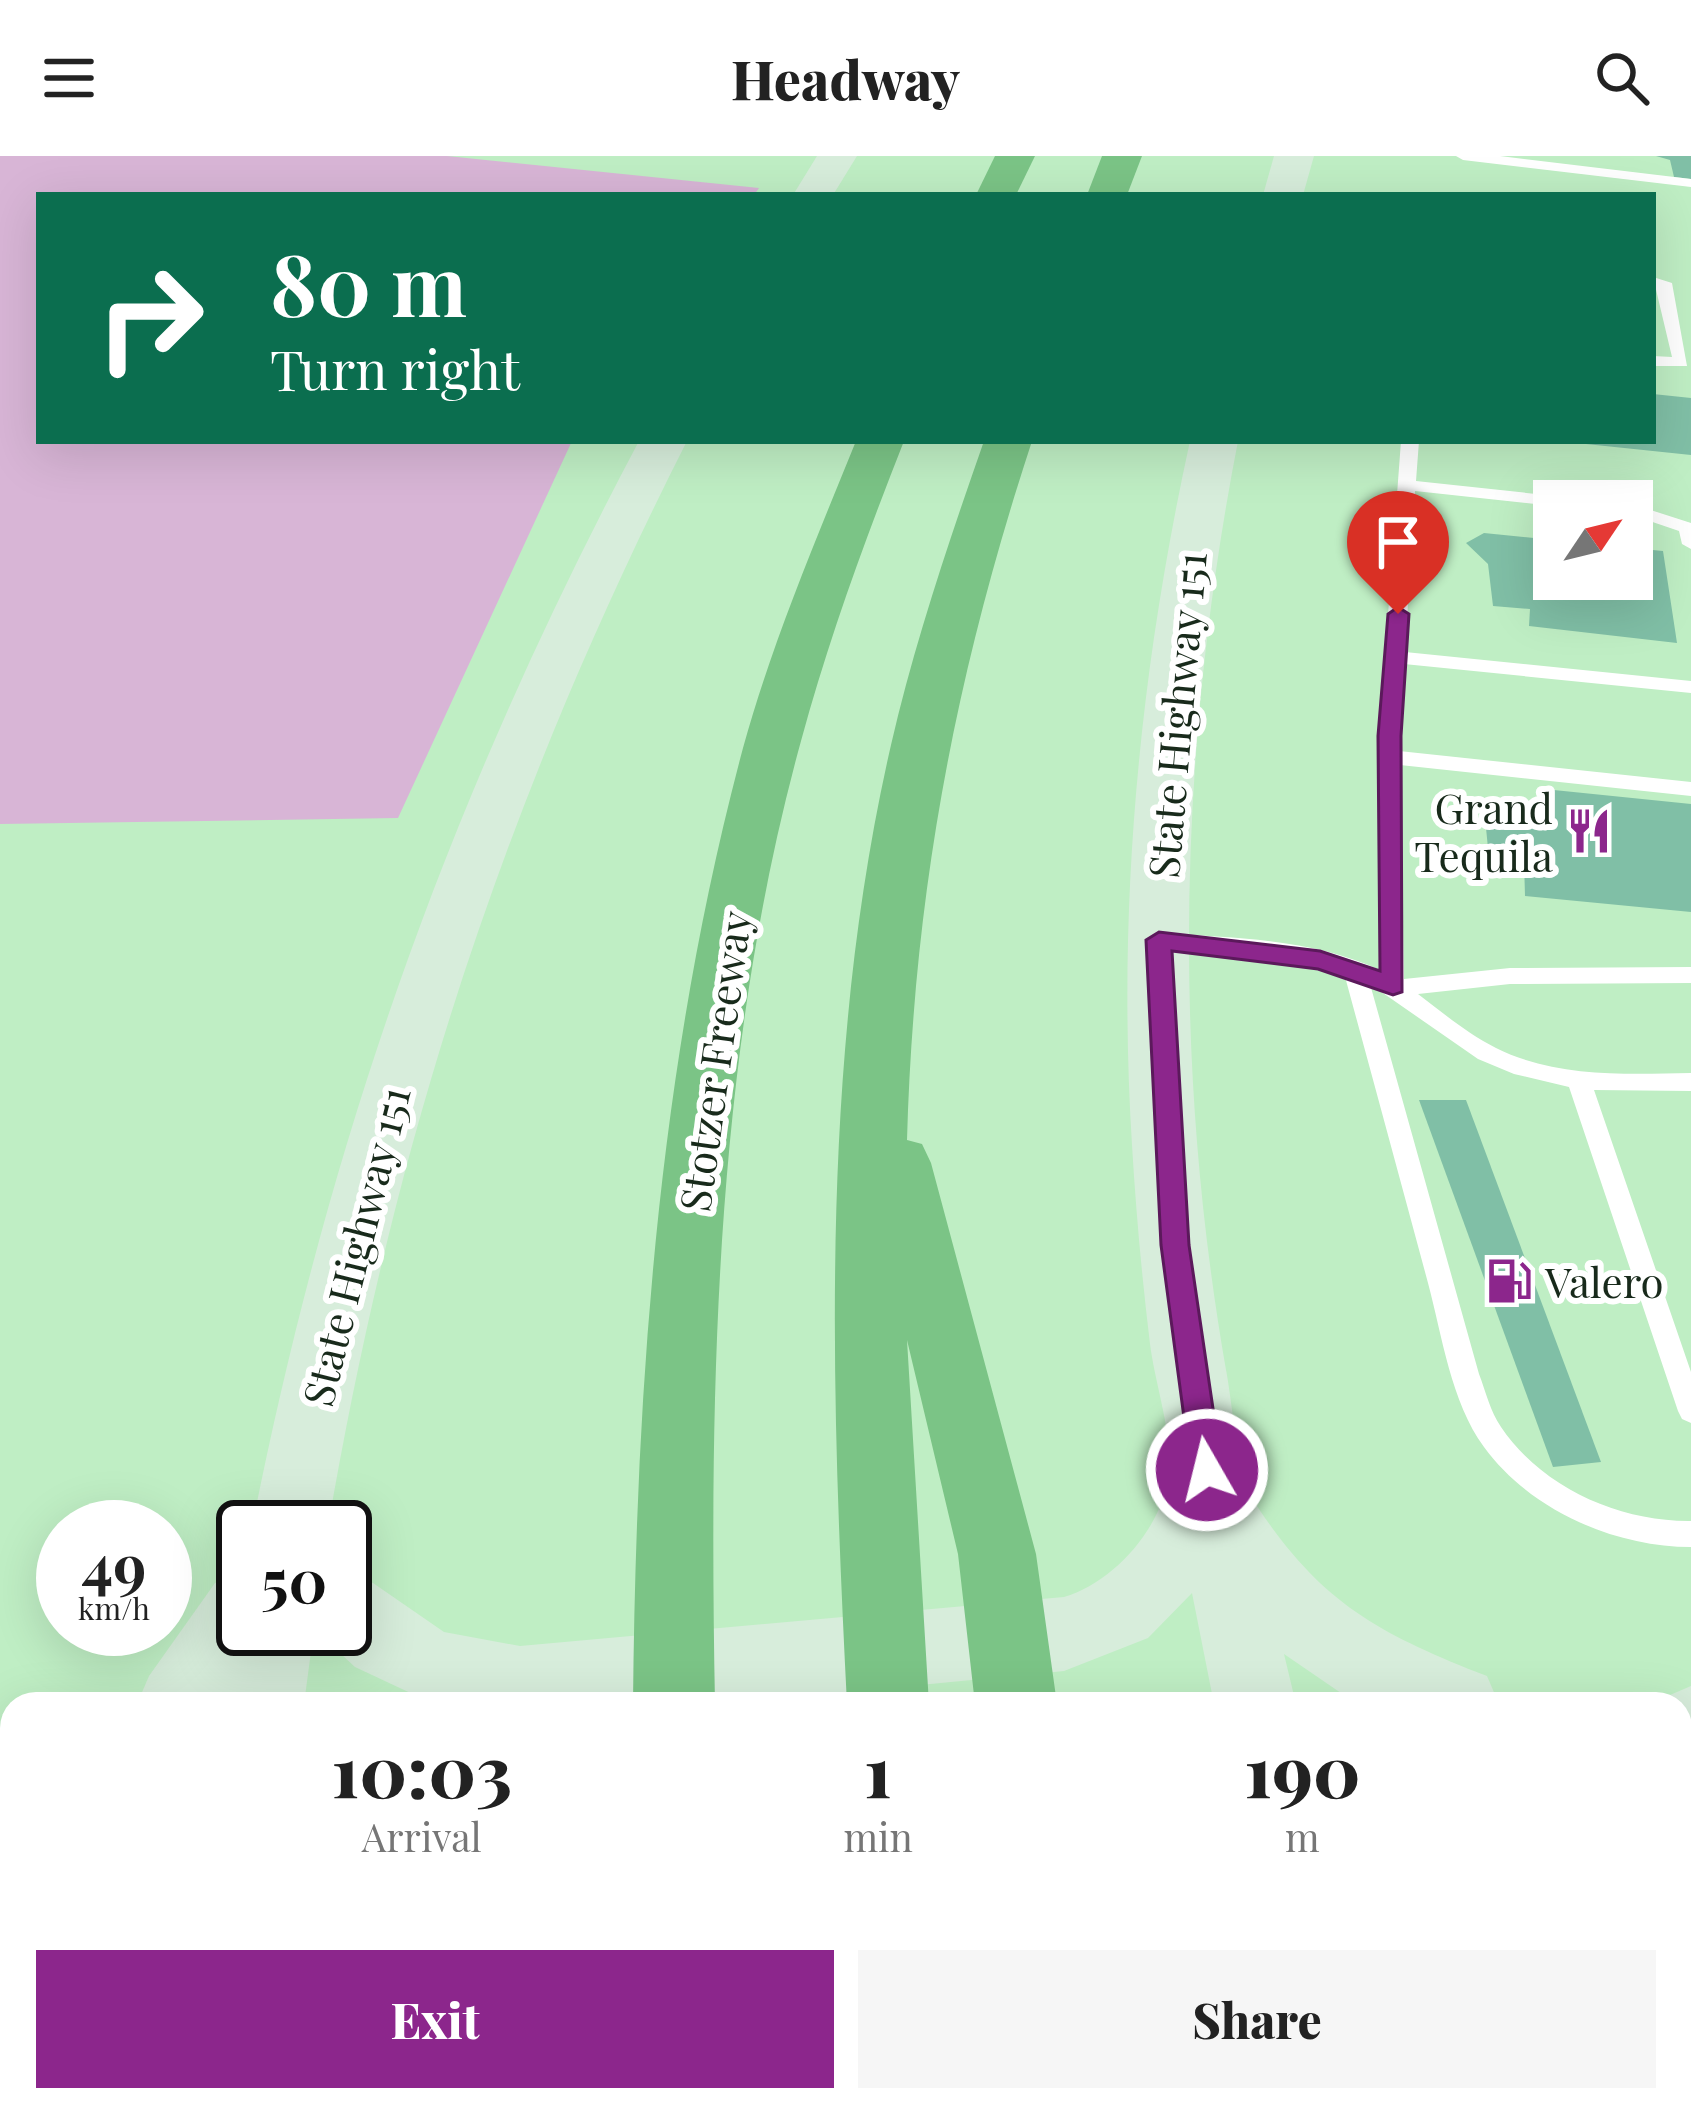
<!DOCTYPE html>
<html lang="en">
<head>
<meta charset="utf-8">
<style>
  body { margin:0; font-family:"Playfair Display",serif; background:#f6f6f6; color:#222; height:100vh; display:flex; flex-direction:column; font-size:45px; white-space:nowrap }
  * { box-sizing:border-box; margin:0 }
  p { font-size:39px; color:#767676 }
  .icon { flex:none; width:66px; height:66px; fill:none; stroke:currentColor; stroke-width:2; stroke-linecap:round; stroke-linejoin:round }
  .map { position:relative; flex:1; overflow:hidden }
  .details { position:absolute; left:0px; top:1536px; width:1692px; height:420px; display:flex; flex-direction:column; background:#fff; border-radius:36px 36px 0 0; box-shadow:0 12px 48px #0002 }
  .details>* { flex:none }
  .hud { position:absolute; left:36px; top:36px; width:1620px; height:252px; border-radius:0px; box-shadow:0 12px 48px #0002; background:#0b6e4f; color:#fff; overflow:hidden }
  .needle { width:78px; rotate:55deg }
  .buttons { position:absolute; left:1533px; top:324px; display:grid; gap:24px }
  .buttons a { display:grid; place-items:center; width:120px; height:120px; border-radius:0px; background:#fff; box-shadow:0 12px 48px #0002; font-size:60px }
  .speed { position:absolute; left:36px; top:1344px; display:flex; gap:24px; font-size:60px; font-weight:700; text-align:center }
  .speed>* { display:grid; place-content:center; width:156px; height:156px; border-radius:50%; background:#fff; box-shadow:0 12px 48px #0002; line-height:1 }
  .speed small { font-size:30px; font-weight:400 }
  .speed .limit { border:6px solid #111; border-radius:18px; background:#fff; color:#111 }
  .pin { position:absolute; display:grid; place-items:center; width:102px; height:102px; color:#fff; margin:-123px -51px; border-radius:50% 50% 50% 0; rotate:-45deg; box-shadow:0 0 12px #0007 }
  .pin .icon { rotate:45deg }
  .me { position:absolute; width:132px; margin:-66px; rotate:352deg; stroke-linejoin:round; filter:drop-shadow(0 0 9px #0008) }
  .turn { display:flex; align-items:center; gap:42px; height:252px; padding:0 36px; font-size:54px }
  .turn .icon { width:156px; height:156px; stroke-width:2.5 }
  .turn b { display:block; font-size:84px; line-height:102px }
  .eta { display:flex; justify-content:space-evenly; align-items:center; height:204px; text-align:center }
  .eta b { font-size:72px; font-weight:800; line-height:84px }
  .action { display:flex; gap:24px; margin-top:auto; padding:24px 36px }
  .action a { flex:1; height:138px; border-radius:0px; background:#8c268c; color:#fff; font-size:48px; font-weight:800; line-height:138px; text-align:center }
  .action a+a { background:#f6f6f6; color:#222 }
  header { display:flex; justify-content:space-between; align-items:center; height:156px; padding:0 36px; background:#fff; font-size:54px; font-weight:800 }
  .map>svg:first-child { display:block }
  .green { fill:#d8b5d6 }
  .building { fill:#80bfa6 }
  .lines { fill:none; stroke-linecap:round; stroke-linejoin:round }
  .service { fill:#fff; fill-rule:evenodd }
  .secondary { fill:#d7eddb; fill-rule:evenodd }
  .motorway { fill:#7bc486; fill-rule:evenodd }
  .route { fill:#8c268c; stroke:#5b195b; stroke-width:3 }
  .labels { text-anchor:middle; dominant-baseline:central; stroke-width:12; stroke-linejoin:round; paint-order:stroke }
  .street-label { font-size:42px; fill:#182a1b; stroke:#fff }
  .poi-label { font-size:42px; fill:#182a1b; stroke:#fff; text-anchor:end }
</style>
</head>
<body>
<header><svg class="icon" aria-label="menu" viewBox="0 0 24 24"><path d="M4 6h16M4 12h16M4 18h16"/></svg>Headway<svg class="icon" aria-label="search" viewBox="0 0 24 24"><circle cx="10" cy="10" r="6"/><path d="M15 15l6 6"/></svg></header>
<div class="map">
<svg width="1691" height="1956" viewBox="0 0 1691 1956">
  <rect width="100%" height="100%" fill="#bfeec4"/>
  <path class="green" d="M 0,0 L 447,0 L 759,32 L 754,39 L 39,39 L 39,285 L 572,285 L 398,662 L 0,668 Z"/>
  <g class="building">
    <path d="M 1656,0 L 1691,0 L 1691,23 L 1674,21 L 1670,4 Z"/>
    <path d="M 1653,238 L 1691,242 L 1691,299 L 1586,288 L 1653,285 Z"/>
    <path d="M 1484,377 L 1554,384 L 1554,423 L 1632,423 L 1632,392 L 1663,395 L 1677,487 L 1529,470 L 1530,453 L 1493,450 L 1488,408 L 1466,387 Z"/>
    <path d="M 1544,633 L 1691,648 L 1691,756 L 1525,740 L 1524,705 L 1489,702 L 1483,642 L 1545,647 Z"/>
    <path d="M 1419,944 L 1466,944 L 1601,1306 L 1553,1311 Z"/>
  </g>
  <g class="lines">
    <g class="service">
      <path d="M 1456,0 L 1500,0 L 1691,23 L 1691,31 L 1463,4 Z"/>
      <path d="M 1653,121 L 1672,127 L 1687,210 L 1653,210 L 1653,200 L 1672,201 Z"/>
      <path d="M 1401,285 L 1419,285 L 1416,325 L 1555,340 L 1564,345 L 1554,345 L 1554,350 L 1415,335 L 1405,496 L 1691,525 L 1691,537 L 1404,508 L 1399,595 L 1691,626 L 1691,640 L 1400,609 L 1404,823 L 1510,812 L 1691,811 L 1691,827 L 1510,828 L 1418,838 C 1443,857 1468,878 1496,892 C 1556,922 1626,918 1691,917 L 1691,935 L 1594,934 L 1691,1216 L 1691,1267 L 1682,1263 L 1678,1255 L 1569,931 L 1514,918 L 1478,903 L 1370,828 L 1479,1218 C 1486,1236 1490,1255 1501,1271 C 1542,1332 1620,1366 1691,1365 L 1691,1391 C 1614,1391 1530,1354 1484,1291 C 1451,1246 1442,1179 1428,1127 C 1400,1023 1372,920 1344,817 L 1286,803 L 1159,793 L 1148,785 L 1159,777 C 1234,782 1312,782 1382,815 L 1379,580 Z"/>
      <path d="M 1632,348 L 1691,367 L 1691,393 L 1682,388 L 1679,375 L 1632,359 Z"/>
    </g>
    <g class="secondary">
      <path d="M 817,0 L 857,0 L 833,39 L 793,39 Z"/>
      <path d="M 1274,0 L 1314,0 L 1303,39 L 1263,39 Z"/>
      <path d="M 639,285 L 687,285 C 507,640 395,979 328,1371 L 252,1371 C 330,978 451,639 639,285 Z"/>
      <path d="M 1190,285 L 1238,285 C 1178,593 1172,904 1226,1214 C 1231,1237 1239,1323 1249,1338 C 1317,1444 1372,1475 1487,1520 L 1499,1548 L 1357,1548 L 1284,1498 L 1296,1548 L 1214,1548 L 1192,1437 L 1148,1482 L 1064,1515 L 723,1548 L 434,1548 L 355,1511 L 314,1473 L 345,1473 L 345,1416 L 373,1427 L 444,1476 L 520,1490 L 1064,1441 C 1115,1426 1165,1369 1169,1314 C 1172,1275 1155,1228 1150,1188 C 1142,1122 1136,1056 1132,989 C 1117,751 1139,518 1190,285 Z"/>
      <path d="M 243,1416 L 243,1473 L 314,1473 L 304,1548 L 137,1548 L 149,1520 L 215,1427 Z"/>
      <path d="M 1691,1530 L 1691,1610 L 1680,1611 L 1680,1548 L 1649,1548 Z"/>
      <path d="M 12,1639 L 12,1727 L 0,1732 L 0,1644 Z"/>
      <path d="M 1691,1649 L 1691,1735 L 1680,1736 L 1680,1650 Z"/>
      <path d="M 0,1813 L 12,1817 L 12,1907 L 0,1903 Z"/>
      <path d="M 92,1944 L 275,1944 L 274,1956 L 97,1956 Z"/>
      <path d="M 600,1944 L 864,1944 L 859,1956 L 595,1956 Z"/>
      <path d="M 1127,1944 L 1236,1944 L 1241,1956 L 1132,1956 Z"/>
      <path d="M 1304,1944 L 1471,1944 L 1468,1956 L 1307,1956 Z"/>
    </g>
    <g class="motorway">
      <path d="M 995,0 L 1035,0 L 1016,39 L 976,39 Z"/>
      <path d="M 1102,0 L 1142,0 L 1127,39 L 1087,39 Z"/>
      <path d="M 856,285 L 904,285 C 865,384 829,482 801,585 C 715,897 709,1227 715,1548 L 633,1548 C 636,1225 659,906 743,592 C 772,487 815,386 856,285 Z"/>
      <path d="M 984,285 L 1032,285 C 955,520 914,736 907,984 L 922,988 L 931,1007 L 1036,1398 L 1057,1548 L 975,1548 L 958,1398 L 907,1184 L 929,1548 L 847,1548 C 831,1230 819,902 891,589 C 915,485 949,385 984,285 Z"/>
      <path d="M 643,1944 L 735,1944 L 736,1956 L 644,1956 Z"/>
      <path d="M 887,1944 L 979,1944 L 980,1956 L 888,1956 Z"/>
      <path d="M 1049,1944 L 1141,1944 L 1144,1956 L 1052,1956 Z"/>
    </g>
  </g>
  <path class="route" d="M 1398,451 L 1409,458 L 1401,580 L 1402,836 L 1393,839 L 1318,813 L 1172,795 L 1189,1089 L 1222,1314 L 1218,1324 L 1207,1328 L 1196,1324 L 1191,1314 L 1161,1089 L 1146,784 L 1159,776 L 1320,795 L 1380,815 L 1378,580 L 1388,458 Z"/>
  <defs>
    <g id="restaurant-bare" transform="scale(3.6)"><path d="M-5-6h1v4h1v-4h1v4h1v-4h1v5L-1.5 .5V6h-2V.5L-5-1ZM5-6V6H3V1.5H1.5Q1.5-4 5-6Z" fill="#8c268c" stroke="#fff" stroke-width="2.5" paint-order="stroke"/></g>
    <g id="fuel-bare" transform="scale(3.6)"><path d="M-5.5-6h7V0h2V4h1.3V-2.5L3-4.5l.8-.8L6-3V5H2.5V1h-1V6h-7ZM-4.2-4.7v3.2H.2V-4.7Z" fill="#8c268c" stroke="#fff" stroke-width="2.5" paint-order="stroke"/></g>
  </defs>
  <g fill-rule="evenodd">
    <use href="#restaurant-bare" x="1589" y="675"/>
    <use href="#fuel-bare" x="1509" y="1125"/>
  </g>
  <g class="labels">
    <g class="street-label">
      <text transform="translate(1176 559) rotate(-85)">State Highway 151</text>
      <text transform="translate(714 905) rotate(-82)">Stotzer Freeway</text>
      <text transform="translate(355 1090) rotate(-76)">State Highway 151</text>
    </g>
    <g class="poi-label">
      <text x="1553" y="651">Grand<tspan x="1553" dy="48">Tequila</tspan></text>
      <text x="1545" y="1125" text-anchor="start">Valero</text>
    </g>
  </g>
</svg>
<div class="buttons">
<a><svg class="needle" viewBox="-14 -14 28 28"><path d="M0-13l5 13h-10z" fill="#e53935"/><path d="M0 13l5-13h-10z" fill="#767676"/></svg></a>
</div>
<div class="speed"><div>49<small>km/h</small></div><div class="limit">50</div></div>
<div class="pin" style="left:1398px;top:458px;background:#d93025"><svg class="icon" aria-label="arrive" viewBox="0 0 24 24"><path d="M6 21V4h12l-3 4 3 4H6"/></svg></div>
<svg class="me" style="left:1207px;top:1314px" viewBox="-20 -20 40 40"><circle r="17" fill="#8c268c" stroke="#fff" stroke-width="3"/><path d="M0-11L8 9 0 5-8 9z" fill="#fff"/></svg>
<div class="hud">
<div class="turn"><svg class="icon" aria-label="right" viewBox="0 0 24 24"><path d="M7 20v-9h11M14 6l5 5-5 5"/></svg><div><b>80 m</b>Turn right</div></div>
</div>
<section class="details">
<div class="eta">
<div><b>10:03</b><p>Arrival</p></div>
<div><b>1</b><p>min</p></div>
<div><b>190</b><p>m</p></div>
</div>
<div class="action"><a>Exit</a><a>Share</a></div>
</section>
</div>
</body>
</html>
